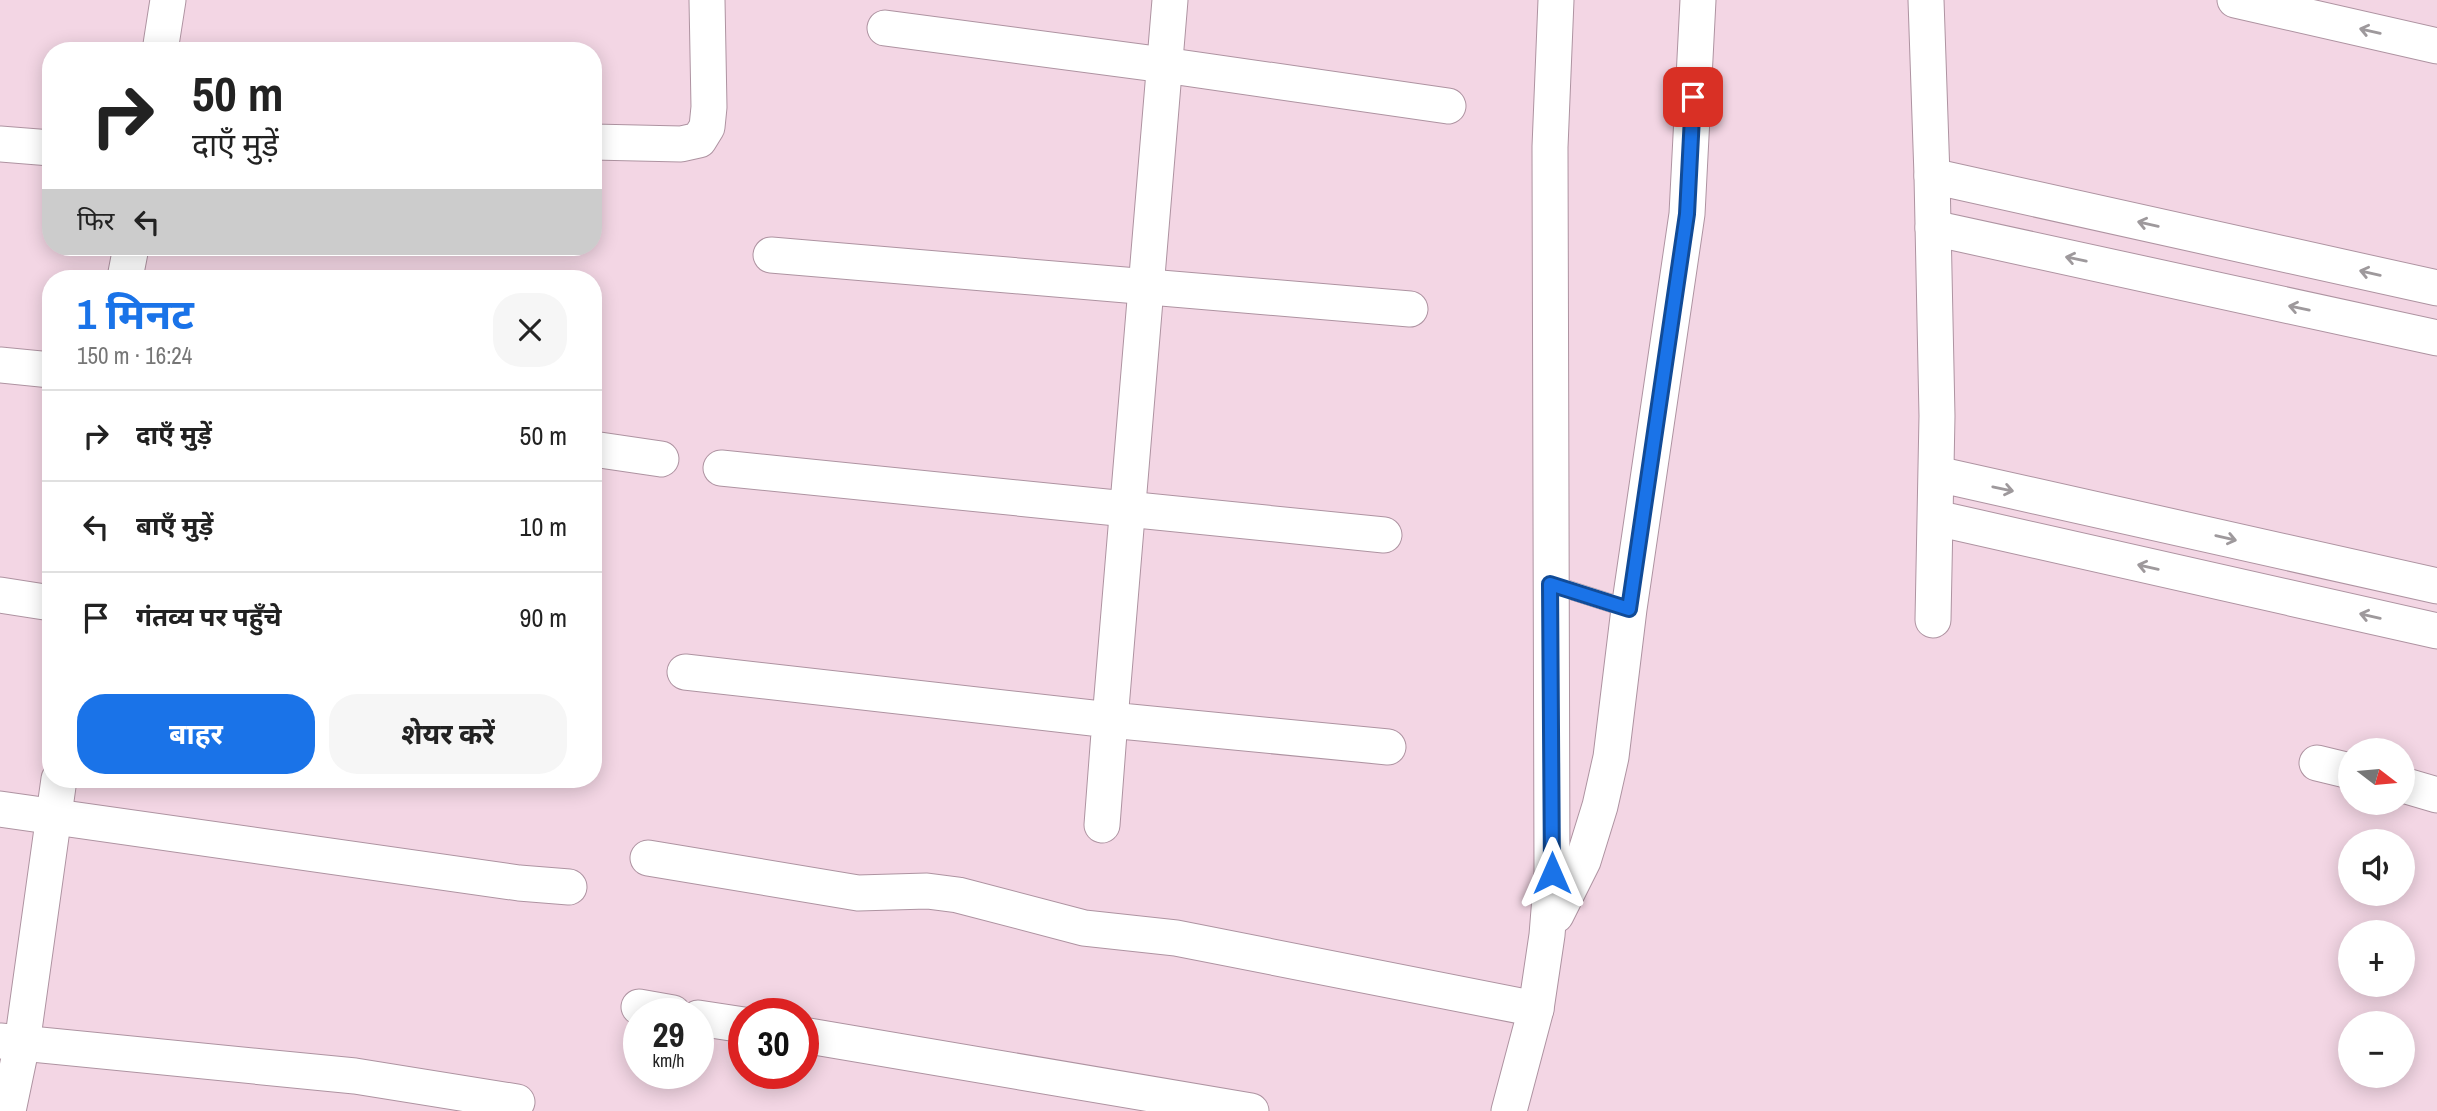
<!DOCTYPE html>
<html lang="hi">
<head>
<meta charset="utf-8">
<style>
  body { margin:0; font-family:"Archivo Narrow","Noto Sans Devanagari",sans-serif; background:#f6f6f6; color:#222; height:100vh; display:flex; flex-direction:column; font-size:26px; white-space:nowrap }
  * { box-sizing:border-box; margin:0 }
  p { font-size:23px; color:#767676 }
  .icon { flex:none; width:38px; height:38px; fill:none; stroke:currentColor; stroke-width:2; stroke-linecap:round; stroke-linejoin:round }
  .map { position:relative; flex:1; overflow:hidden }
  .sheet { position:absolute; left:42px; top:270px; width:560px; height:518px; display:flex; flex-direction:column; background:#fff; border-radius:28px; box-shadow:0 4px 18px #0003 }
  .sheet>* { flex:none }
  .hud { position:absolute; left:42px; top:42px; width:560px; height:214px; border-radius:28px; box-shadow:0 4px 18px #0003; background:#fff; color:#222; overflow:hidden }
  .needle { width:46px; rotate:106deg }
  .buttons { position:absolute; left:2338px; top:738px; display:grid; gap:14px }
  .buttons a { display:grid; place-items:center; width:77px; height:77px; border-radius:50%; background:#fff; box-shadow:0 4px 18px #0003; font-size:35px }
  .speed { position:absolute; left:623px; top:998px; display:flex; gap:14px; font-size:35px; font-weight:700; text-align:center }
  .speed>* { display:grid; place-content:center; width:91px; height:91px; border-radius:50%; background:#fff; box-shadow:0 4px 18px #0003; line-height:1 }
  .speed small { font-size:18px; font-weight:400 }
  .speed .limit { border:10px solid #d22; background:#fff; color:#111 }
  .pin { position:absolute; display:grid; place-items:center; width:60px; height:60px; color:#fff; margin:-30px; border-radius:14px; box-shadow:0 4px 10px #0006 }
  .me { position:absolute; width:77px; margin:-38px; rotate:0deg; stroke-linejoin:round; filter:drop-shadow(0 0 5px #0008) }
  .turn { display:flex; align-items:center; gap:24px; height:147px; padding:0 35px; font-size:32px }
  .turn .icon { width:91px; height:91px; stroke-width:2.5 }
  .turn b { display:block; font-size:49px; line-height:60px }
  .then { display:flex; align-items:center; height:66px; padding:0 35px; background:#0003; gap:14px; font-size:26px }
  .round { display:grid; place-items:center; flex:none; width:74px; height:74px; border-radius:28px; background:#f6f6f6 }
  .summary { display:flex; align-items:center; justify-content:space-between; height:119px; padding:0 35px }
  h1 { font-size:42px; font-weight:700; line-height:52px; color:#1a73e8 }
  .primary-button { display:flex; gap:14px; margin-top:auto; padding:14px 35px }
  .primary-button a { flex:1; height:80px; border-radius:28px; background:#1a73e8; color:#fff; font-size:28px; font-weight:700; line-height:80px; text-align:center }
  .primary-button a+a { background:#f6f6f6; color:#222 }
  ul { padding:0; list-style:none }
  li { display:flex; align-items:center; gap:21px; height:91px; padding:0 35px; border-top:2px solid #e0e0e0 }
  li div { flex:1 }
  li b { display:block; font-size:26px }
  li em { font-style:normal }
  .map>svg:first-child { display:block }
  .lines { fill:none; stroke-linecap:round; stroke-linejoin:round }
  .service-casing { stroke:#ae93a1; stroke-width:19 }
  .minor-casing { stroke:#ae93a1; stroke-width:37 }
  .service { stroke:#fff; stroke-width:18 }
  .minor { stroke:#fff; stroke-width:35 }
  .oneway { stroke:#9e999c }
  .route-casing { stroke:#114b97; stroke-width:18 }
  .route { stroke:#1a73e8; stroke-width:12 }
</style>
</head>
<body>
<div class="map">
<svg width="2437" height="1111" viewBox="0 0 2437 1111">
  <rect width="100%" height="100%" fill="#f3d6e4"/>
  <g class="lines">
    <g class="service-casing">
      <path id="service" d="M 1551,584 L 1629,609"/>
    </g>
    <g class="minor-casing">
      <g id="minor">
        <path d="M 1170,0 L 1110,720 L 1388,747"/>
        <path d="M 1926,0 L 1932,176 L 1937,416 L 1933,620"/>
        <path d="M 2235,0 L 2437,46"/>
        <path d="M 885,28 L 1164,65 L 1448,106"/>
        <path d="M 160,51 L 168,0"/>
        <path d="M 593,142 L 681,144 L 699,140 L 707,127 L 709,107 L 707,0"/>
        <path d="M 0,144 L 51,148"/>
        <path d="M 1932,176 L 2437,288"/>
        <path d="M 1933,228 L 2437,338"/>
        <path d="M 771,255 L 1410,309"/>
        <path d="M 125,278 L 131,247"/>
        <path d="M 0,365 L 51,370"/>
        <path d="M 593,449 L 661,459"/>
        <path d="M 721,468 L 1384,535"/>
        <path d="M 1937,474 L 2437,586"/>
        <path d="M 1936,518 L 2437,631"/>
        <path d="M 0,595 L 51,603"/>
        <path d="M 685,672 L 1110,720 L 1102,825"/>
        <path d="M 2317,763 L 2350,771"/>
        <path d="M 2403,785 L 2437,795"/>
        <path d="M 0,809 L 519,883 L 569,887"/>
        <path d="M 648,858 L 858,893 L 927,891 L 958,895 L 1084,928 L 1176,938 L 1536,1009"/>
        <path d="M 1556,915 L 1583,861 L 1600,806 L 1611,757 L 1629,609 L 1687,214 L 1698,0"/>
        <path d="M 639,1007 L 673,1013"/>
        <path d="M 698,1018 L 744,1025"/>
        <path d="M 803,1035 L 1251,1111"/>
        <path d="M 0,1041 L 355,1076 L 517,1102"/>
        <path d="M 8,1111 L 22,1044 L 59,779"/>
        <path d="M 1509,1111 L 1536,1009 L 1547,935 L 1552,873 L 1550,147 L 1556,0"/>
      </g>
    </g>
    <use href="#service" class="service"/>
    <use href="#minor" class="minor"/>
  </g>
  <defs><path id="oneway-shaft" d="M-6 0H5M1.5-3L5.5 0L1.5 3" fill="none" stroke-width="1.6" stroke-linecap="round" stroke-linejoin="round" transform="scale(1.75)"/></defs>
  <g class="oneway">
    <use href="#oneway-shaft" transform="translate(2370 31) rotate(-167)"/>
    <use href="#oneway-shaft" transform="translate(2148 224) rotate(-167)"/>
    <use href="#oneway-shaft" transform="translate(2076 259) rotate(-168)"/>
    <use href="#oneway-shaft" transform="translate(2370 273) rotate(-167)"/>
    <use href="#oneway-shaft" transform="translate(2299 308) rotate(-168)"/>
    <use href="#oneway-shaft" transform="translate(2003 489) rotate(12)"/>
    <use href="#oneway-shaft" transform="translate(2226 538) rotate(13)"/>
    <use href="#oneway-shaft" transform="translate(2148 567) rotate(-167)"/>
    <use href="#oneway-shaft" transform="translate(2370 616) rotate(-167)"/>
  </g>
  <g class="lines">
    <g class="route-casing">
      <path id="route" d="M 1552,873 L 1550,584 L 1629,609 L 1687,214 L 1693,97"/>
    </g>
    <use href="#route" class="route"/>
  </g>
</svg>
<div class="buttons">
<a><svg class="needle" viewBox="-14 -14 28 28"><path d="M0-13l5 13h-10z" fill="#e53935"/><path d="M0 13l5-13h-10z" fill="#767676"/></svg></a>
<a><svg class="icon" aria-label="sound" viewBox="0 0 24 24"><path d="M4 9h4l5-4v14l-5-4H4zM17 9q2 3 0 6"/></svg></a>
<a>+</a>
<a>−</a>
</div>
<div class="speed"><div>29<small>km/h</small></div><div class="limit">30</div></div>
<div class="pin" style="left:1693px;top:97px;background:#d93025"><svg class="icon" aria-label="arrive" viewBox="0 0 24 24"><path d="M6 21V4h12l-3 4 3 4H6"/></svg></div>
<svg class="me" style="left:1552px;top:873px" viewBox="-20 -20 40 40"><path d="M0-17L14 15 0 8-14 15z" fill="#1a73e8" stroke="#fff" stroke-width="4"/></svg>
<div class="hud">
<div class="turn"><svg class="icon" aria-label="right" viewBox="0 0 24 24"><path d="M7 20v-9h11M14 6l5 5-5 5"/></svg><div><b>50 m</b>दाएँ मुड़ें</div></div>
<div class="then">फिर<svg class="icon" aria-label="left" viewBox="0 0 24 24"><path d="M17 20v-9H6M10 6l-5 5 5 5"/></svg></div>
</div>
<section class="sheet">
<div class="summary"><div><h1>1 मिनट</h1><p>150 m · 16:24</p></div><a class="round"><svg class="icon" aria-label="close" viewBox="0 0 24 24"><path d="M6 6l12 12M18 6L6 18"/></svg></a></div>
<ul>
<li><svg class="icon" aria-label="right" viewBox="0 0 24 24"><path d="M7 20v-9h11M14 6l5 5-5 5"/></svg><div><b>दाएँ मुड़ें</b></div><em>50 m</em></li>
<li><svg class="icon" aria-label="left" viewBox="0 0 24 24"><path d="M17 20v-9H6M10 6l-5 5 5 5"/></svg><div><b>बाएँ मुड़ें</b></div><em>10 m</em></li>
<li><svg class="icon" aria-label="arrive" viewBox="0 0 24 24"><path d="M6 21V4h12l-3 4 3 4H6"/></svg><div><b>गंतव्य पर पहुँचे</b></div><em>90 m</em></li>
</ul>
<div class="primary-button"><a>बाहर</a><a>शेयर करें</a></div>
</section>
</div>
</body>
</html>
